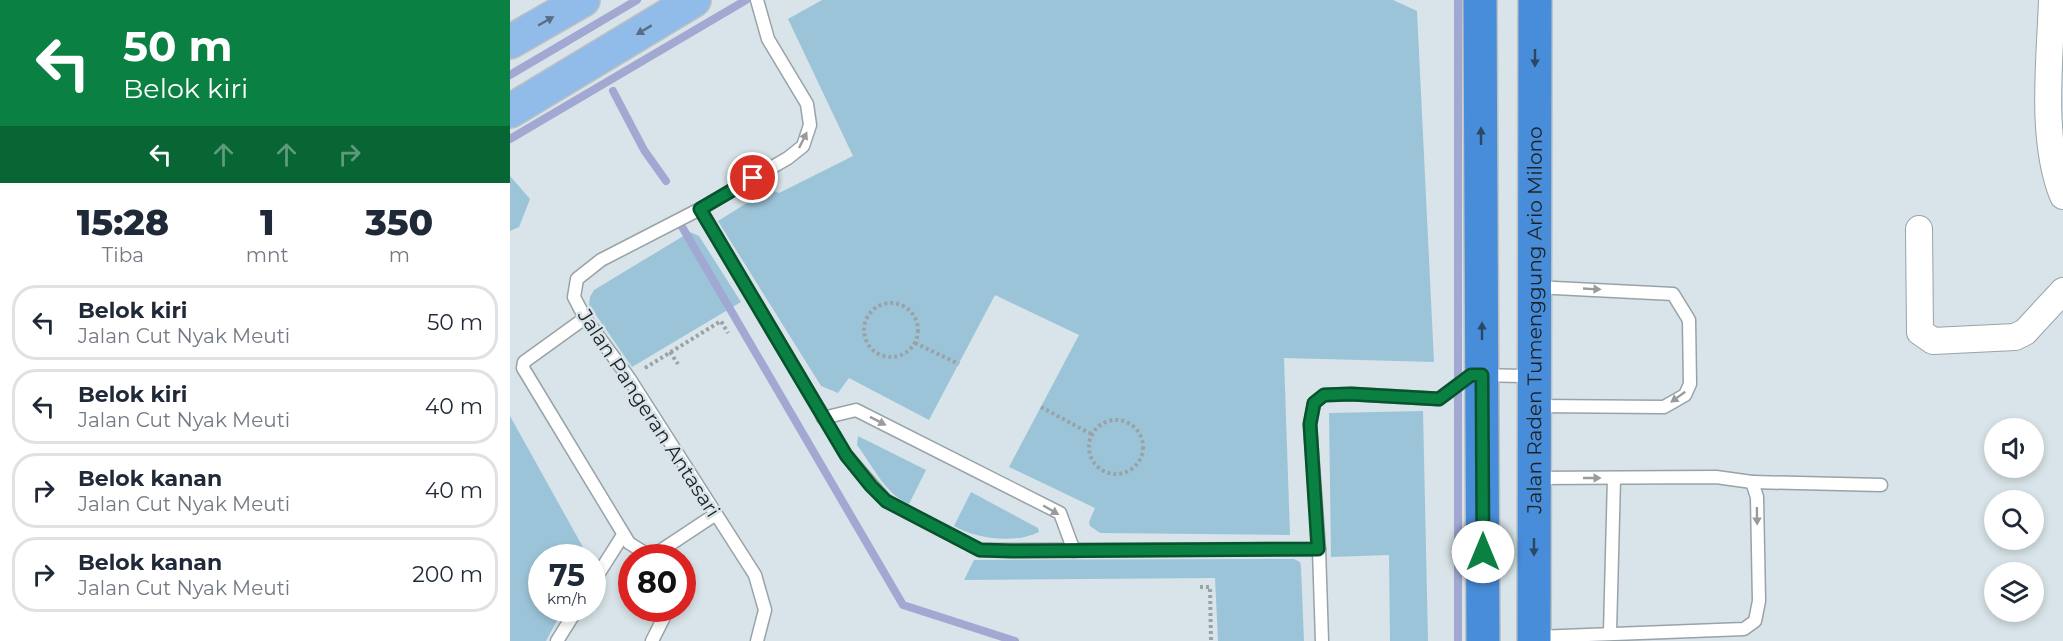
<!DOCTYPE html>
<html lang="id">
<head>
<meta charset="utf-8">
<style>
  body { margin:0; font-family:Montserrat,sans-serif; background:#f2f2f3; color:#1f2937; height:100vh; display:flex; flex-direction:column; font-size:22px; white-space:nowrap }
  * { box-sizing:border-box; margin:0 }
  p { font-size:20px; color:#747a83 }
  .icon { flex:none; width:33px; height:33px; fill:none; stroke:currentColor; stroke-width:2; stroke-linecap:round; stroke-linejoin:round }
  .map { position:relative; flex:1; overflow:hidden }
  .panel { display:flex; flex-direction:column; background:#fff; width:510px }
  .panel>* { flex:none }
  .banner { background:#0b8043; color:#fff; overflow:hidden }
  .tools { position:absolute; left:1474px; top:418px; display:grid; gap:12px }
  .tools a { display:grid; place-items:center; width:60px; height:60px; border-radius:50%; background:#fff; box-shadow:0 3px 9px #0003; font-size:30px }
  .speed { position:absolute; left:18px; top:544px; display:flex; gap:12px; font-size:30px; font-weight:700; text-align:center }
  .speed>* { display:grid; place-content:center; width:78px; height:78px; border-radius:50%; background:#fff; box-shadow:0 3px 9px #0003; line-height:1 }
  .speed small { font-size:15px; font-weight:400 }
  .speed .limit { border:9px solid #d22; background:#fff; color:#111 }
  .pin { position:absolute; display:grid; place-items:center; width:51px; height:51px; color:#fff; margin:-26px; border:3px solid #fff; border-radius:50%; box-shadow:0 2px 6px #0007 }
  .me { position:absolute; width:66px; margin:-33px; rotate:0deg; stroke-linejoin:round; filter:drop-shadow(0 0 4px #0008) }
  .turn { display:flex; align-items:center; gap:21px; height:126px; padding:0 24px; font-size:27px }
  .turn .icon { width:78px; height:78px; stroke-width:2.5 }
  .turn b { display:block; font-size:42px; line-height:51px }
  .lanes { display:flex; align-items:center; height:57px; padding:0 24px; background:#0003; justify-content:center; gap:30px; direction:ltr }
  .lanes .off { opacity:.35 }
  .eta { display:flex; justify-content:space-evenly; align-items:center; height:102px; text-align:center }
  .eta b { font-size:36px; font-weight:800; line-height:42px }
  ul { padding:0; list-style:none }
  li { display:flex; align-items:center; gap:18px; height:75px; margin:0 12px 9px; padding:0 12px; border:3px solid #e0e1e3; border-radius:24px }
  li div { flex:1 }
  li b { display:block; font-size:22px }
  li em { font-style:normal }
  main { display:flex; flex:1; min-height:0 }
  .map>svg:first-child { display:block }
  .green { fill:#9cc4d8 }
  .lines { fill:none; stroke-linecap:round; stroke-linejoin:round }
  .stream { stroke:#a1a8d2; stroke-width:8 }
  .lane-casing { stroke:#98a3a8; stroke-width:15 }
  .street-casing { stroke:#98a3a8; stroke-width:28 }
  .primary-casing { stroke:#c0c1c1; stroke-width:36 }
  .highway-casing { stroke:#c0c1c1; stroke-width:36 }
  .path { stroke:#99a2a6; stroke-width:4; stroke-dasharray:3 3; stroke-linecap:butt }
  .lane { stroke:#fff; stroke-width:12 }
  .street { stroke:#fff; stroke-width:26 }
  .primary { stroke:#91bbe8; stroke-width:33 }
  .highway { stroke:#488dd9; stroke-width:33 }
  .oneway { fill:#576e86 }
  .oneway2 { fill:#2c4763 }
  .oneway3 { fill:#999b9c }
  .route-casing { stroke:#07532c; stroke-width:15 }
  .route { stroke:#0b8043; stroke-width:10 }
  .labels { text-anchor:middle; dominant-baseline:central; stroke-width:5; stroke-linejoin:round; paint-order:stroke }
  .street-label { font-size:20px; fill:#1d2123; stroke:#d8e4e9 }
</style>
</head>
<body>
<main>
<section class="panel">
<div class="banner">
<div class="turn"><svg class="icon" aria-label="left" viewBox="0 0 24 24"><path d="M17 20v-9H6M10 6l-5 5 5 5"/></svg><div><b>50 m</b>Belok kiri</div></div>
<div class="lanes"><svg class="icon" aria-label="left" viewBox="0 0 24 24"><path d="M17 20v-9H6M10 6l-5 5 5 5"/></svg><svg class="icon off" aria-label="ahead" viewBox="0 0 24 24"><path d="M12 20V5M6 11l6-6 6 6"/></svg><svg class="icon off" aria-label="ahead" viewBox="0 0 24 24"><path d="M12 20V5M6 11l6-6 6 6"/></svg><svg class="icon off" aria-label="right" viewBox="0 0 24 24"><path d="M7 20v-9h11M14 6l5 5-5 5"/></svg></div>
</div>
<div class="eta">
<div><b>15:28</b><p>Tiba</p></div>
<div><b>1</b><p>mnt</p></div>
<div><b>350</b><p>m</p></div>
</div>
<ul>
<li><svg class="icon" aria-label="left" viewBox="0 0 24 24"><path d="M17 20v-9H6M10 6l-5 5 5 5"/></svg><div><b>Belok kiri</b><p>Jalan Cut Nyak Meuti</p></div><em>50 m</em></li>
<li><svg class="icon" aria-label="left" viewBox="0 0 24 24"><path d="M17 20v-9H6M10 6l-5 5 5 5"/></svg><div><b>Belok kiri</b><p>Jalan Cut Nyak Meuti</p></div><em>40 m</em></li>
<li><svg class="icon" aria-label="right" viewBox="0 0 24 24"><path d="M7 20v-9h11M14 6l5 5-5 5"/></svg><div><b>Belok kanan</b><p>Jalan Cut Nyak Meuti</p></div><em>40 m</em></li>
<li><svg class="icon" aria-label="right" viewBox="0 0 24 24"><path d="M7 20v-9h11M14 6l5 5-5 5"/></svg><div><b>Belok kanan</b><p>Jalan Cut Nyak Meuti</p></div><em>200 m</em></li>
</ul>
</section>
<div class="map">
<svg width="1553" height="641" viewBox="0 0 1553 641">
  <rect width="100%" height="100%" fill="#d8e4e9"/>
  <g class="green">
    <path d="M 312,0 L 883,0 L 907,11 L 924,362 L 774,358 L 780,535 L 590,533 L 580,526 L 579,522 L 585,508 L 499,467 L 569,335 L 485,295 L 419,420 L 339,378 L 328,393 L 311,386 L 208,221 L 259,189 L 269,193 L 343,156 L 278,19 Z"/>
    <path d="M 0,176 L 20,199 L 9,227 L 0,231 Z"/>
    <path d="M 180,232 L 189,236 L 231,302 L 122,367 L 79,305 L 80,297 L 84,290 Z"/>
    <path d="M 913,411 L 918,641 L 880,641 L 879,555 L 821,557 L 819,413 Z"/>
    <path d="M 0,416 L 79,558 L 32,558 L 32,609 L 53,609 L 36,641 L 0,641 Z"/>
    <path d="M 348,436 L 416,470 L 399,504 C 375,494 363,466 347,445 Z"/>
    <path d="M 461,492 L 528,528 L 529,532 C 505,544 466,539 444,526 Z"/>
    <path d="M 784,559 L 790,562 L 791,567 L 794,641 L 708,641 L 705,578 L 454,580 L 464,560 Z"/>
  </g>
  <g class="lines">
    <g class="stream">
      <path d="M 0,75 L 127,0"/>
      <path d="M 103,91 L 134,150 L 156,181"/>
      <path d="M 0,139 L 236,0"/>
      <path d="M 171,225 L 393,605 L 505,641"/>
      <path d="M 948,641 L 948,0"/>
    </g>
    <g class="lane-casing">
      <g id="lane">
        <path d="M 247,0 L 258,39 L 297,104 L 300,125 L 293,146 L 278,158 L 190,209 L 336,455 L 376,501 L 470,550 L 809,549 L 800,425 L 804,403 L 814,395 L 841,394 L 929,399 L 961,375 L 1023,376"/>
        <path d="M 190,209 L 91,260 L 67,279 L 64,297 L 75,318 L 119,378 L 245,575 L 255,610 L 247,641"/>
        <path d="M 75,318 L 14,362 L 13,368 L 119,543 L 143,558"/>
        <path d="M 1024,406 L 1154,407 L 1175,395 L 1180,384 L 1179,320 L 1163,294 L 1025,287"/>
        <path d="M 313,418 L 346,410 L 550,513 L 564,551"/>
        <path d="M 1025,478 L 1206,477 L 1242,482 L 1247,497 L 1249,601 L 1245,621 L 1234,629 L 1026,637"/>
        <path d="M 1242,482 L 1371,485"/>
        <path d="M 809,549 L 812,641"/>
        <path d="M 141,557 L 206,514"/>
        <path d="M 172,576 L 172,581"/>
        <path d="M 82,584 L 113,535"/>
        <path d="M 1100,632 L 1104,478"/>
        <path d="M 47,641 L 67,609"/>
        <path d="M 142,641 L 158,609"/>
      </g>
    </g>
    <g class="street-casing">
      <g id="street">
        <path d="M 1542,0 C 1540,60 1530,139 1553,196"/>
        <path d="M 1409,229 L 1410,332 L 1423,341 L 1505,337 L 1515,332 L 1553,291"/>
      </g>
    </g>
    <g class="primary-casing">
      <g id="primary">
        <path d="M 0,42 L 73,0"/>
        <path d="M 0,111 L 184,0"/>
      </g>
    </g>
    <g class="highway-casing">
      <g id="highway">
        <path d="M 970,0 L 973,641"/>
        <path id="s1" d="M 1024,641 L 1025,0"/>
      </g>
    </g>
    <g class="path">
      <circle cx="381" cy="330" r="27"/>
      <path d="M 405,343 L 449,364"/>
      <path d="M 160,352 L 168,364"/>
      <path d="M 135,368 L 211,321 L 218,333"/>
      <path d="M 531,407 L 583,435"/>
      <circle cx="606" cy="447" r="27"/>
      <path d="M 690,587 L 700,587 L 701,641"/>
    </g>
    <use href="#lane" class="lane"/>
    <use href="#street" class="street"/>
    <use href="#primary" class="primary"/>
    <use href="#highway" class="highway"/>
  </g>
  <defs><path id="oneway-solid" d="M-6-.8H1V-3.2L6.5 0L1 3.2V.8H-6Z" transform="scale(1.5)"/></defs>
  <g class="oneway">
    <use href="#oneway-solid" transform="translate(36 21) rotate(-30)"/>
    <use href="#oneway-solid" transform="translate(134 30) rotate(149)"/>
  </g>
  <g class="oneway2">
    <use href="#oneway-solid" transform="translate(1025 58) rotate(90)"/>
    <use href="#oneway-solid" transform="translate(971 136) rotate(-90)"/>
    <use href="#oneway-solid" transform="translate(972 331) rotate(-90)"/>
    <use href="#oneway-solid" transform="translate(1024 547) rotate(90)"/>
  </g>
  <g class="oneway3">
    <use href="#oneway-solid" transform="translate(293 140) rotate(-64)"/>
    <use href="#oneway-solid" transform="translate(1082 289) rotate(3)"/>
    <use href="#oneway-solid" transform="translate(1168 397) rotate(144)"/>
    <use href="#oneway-solid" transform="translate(368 421) rotate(27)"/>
    <use href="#oneway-solid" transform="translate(1082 478)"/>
    <use href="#oneway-solid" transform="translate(541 510) rotate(30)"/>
    <use href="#oneway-solid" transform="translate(1247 516) rotate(89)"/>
  </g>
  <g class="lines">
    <g class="route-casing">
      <path id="route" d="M 243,178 L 190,209 L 336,455 L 361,486 L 376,501 L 470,550 L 501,551 L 808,549 L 800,424 L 804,403 L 814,395 L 841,394 L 929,399 L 961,375 L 972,375 L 973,552"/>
    </g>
    <use href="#route" class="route"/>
  </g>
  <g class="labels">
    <g class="street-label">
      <text stroke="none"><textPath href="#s1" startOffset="321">Jalan Raden Tumenggung Ario Milono</textPath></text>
      <text transform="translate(139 413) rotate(57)">Jalan Pangeran Antasari</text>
    </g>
  </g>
</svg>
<div class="tools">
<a><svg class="icon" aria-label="sound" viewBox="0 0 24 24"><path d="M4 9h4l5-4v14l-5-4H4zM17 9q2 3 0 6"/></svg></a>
<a><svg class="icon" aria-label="search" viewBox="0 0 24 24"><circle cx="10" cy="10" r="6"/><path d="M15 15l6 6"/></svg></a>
<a><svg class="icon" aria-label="layers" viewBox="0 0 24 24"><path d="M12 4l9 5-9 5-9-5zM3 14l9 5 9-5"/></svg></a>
</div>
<div class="speed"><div>75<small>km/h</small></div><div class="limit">80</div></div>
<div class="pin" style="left:243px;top:178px;background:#d93025"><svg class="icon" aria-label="arrive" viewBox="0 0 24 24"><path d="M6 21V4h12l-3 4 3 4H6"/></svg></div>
<svg class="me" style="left:973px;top:552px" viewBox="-20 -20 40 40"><circle r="19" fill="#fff"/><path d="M0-13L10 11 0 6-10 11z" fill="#0b8043"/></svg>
</div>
</main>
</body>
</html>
